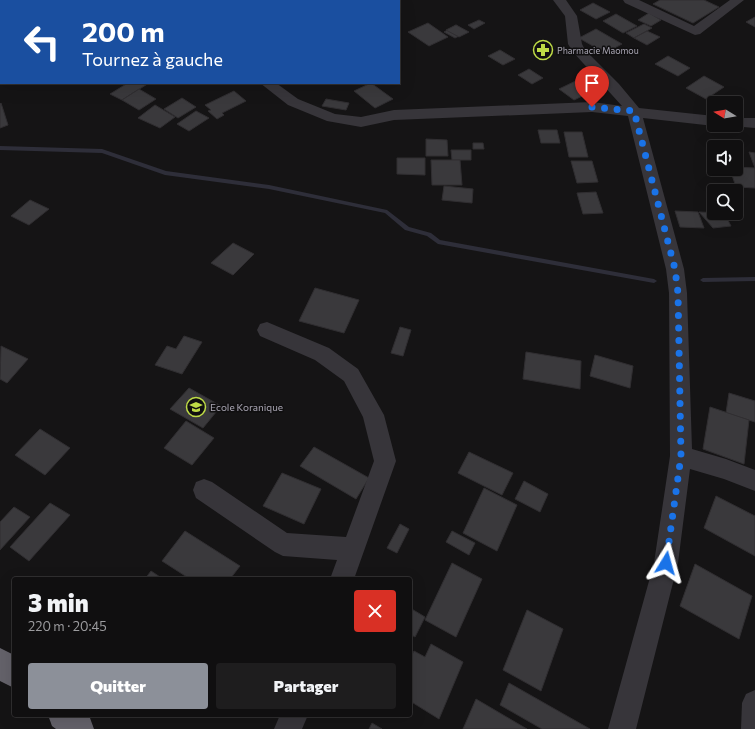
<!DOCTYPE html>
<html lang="fr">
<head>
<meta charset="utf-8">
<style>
  body { margin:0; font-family:Commissioner,sans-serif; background:#1e1d1e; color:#f1f3f6; height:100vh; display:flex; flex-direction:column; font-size:15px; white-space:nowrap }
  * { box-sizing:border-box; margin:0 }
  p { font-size:13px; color:#9c9c9f }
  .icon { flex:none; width:22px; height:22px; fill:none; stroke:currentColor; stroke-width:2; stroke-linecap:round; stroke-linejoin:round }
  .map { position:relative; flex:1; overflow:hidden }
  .panel { position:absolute; left:12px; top:577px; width:400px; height:140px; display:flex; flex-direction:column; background:#100f10; border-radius:4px; box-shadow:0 4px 16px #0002,0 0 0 1px #302f30 }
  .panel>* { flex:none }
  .banner { position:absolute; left:0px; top:0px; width:400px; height:84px; box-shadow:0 4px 16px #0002,0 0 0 1px #302f30; background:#1a4fa0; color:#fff; overflow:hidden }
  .needle { width:26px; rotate:281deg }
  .fabs { position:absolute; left:707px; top:96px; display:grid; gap:8px }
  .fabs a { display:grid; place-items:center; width:36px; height:36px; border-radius:4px; background:#100f10; box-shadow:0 4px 16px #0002,0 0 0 1px #302f30; font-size:20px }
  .pin { position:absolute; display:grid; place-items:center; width:34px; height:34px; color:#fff; margin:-41px -17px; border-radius:50% 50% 50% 0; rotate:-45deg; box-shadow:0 0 4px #0007 }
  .pin .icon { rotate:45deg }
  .me { position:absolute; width:44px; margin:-22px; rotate:8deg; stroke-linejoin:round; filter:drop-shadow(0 0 3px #0008) }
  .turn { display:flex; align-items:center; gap:14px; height:84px; padding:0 16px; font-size:18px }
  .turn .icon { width:52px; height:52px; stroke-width:2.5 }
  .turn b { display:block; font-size:28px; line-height:34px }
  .round { display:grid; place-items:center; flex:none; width:42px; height:42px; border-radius:4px; background:#1e1d1e }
  .summary { display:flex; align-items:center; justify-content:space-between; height:68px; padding:0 16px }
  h1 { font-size:24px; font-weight:800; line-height:30px }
  .button { display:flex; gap:8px; margin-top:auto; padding:8px 16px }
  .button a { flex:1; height:46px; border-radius:4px; background:#8c9099; color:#fff; font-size:16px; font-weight:800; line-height:46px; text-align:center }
  .button a+a { background:#1e1d1e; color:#f1f3f6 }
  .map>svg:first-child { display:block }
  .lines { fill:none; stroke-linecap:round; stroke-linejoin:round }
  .stream { fill:#2e2e39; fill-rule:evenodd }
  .building { fill:#3a393c; stroke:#302e31 }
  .minor { fill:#37353a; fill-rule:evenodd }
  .highway { fill:#64626a; fill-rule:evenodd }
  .route { stroke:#1a73e8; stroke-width:7; stroke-dasharray:0 12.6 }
  .labels { text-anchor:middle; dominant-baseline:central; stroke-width:3; stroke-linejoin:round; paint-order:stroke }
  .far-poi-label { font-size:9px; fill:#aaa7b4; stroke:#100f10; text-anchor:start }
  .poi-label { font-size:10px; fill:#aaa7b4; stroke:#100f10; text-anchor:start }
</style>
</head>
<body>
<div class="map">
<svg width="755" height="729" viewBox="0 0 755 729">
  <rect width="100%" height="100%" fill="#151415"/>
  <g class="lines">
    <g class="stream">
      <path d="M 0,146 L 102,149 L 166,171 L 269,185 L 387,210 L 409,227 L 431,233 L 440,240 L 654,279 L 657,281 L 654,283 L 438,244 L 427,236 L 405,230 L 385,213 L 269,189 L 165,175 L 102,153 L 0,150 Z"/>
      <path d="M 755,277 L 755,281 L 703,282 L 700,280 L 703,278 Z"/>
    </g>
  </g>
  <g class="building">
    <path d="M 660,0 L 704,0 L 719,7 L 693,23 L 653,4 Z"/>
    <path d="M 593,3 L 610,12 L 596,19 L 580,10 Z"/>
    <path d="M 649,13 L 661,20 L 651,26 L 638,20 Z"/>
    <path d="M 616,14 L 637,26 L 623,33 L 603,21 Z"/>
    <path d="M 755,17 L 755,27 L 746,22 Z"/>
    <path d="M 479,20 L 485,23 L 474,29 L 468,25 Z"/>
    <path d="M 428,23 L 448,37 L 429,46 L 408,32 Z"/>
    <path d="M 644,24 L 652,28 L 634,38 L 626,33 Z"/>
    <path d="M 456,25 L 467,32 L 455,38 L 444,32 Z"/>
    <path d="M 456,25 L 469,32 L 459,37 L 446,30 Z"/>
    <path d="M 596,29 L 622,44 L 605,53 L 579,38 Z"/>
    <path d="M 647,31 L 660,37 L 647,45 L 634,38 Z"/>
    <path d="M 500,50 L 515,59 L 503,65 L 488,56 Z"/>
    <path d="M 668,56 L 690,68 L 678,76 L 655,64 Z"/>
    <path d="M 529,69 L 543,78 L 532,84 L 518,75 Z"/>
    <path d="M 704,76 L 724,87 L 706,99 L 686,88 Z"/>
    <path d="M 584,77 L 599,88 L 574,100 L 559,89 Z"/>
    <path d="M 128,83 L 149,83 L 122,100 L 110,94 Z"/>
    <path d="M 371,83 L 393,99 L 375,108 L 354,91 Z"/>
    <path d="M 139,89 L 156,99 L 139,110 L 122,100 Z"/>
    <path d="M 234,91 L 246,101 L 222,113 L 224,115 L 217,119 L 208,111 L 211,110 L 205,105 Z"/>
    <path d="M 182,98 L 196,107 L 178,118 L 164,109 Z"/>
    <path d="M 326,99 L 349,103 L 346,110 L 322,106 Z"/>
    <path d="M 1,103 L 8,125 L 0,128 L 0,104 Z"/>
    <path d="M 155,105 L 175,117 L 160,128 L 138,118 Z"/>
    <path d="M 196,111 L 209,118 L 189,131 L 177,124 Z"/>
    <path d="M 538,130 L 557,130 L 560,143 L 541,143 Z"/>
    <path d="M 564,132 L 582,132 L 588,157 L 569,157 Z"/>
    <path d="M 426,139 L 447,140 L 448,156 L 426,156 Z"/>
    <path d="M 473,143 L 483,143 L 484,149 L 473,149 Z"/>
    <path d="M 451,150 L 471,150 L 471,160 L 452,160 Z"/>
    <path d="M 749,152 L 755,153 L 755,168 Z"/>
    <path d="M 397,158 L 425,158 L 425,175 L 397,174 Z"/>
    <path d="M 431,160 L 460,160 L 462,185 L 432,185 Z"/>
    <path d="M 571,161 L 592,161 L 598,182 L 577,183 Z"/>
    <path d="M 736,167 L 755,168 L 755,188 L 736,187 L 730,169 L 736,169 Z"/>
    <path d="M 444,186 L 473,189 L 472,203 L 442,200 Z"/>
    <path d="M 596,192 L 603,213 L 583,214 L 577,193 Z"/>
    <path d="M 30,200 L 49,209 L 29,225 L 11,216 Z"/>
    <path d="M 675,211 L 698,212 L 704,228 L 680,227 Z"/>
    <path d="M 699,212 L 724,213 L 731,226 L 713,228 Z"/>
    <path d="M 233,243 L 254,254 L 233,275 L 211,263 Z"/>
    <path d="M 315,288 L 359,300 L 344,333 L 299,321 Z"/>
    <path d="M 400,327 L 411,330 L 403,356 L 391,353 Z"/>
    <path d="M 184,336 L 202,342 L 182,374 L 155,365 L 167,346 L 176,349 Z"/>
    <path d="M 1,346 L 28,359 L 7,383 L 0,379 Z"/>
    <path d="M 526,352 L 581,361 L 580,389 L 523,379 Z"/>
    <path d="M 595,355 L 633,366 L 630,388 L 590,376 Z"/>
    <path d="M 189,388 L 221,406 L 203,428 L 170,409 Z"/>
    <path d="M 729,393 L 755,401 L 755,422 L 726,413 Z"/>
    <path d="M 710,407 L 749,420 L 744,464 L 703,449 Z"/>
    <path d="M 186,421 L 214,438 L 192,465 L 164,448 Z"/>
    <path d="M 40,429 L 70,448 L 45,475 L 15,455 Z"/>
    <path d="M 314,447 L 369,478 L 356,499 L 300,466 Z"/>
    <path d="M 469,452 L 513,473 L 502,495 L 458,473 Z"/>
    <path d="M 282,473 L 321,489 L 304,524 L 263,506 Z"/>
    <path d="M 524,481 L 548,494 L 540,512 L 515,499 Z"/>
    <path d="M 484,488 L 517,505 L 497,551 L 463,533 Z"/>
    <path d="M 716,496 L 755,516 L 755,556 L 704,528 Z"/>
    <path d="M 50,503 L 70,515 L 29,561 L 10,547 Z"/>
    <path d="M 14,507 L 30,517 L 0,550 L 0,522 Z"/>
    <path d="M 400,524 L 409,529 L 397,553 L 387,548 Z"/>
    <path d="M 185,531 L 240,566 L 230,579 L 190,579 L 162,561 Z"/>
    <path d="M 452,531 L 475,543 L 469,555 L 446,542 Z"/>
    <path d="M 452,563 L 482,579 L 456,637 L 425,620 Z"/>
    <path d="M 695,564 L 752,596 L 739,639 L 680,606 Z"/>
    <path d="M 151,571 L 163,579 L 145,579 Z"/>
    <path d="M 410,608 L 425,617 L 415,637 L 410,634 Z"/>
    <path d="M 527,610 L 563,629 L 541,691 L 503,670 Z"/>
    <path d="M 431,644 L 463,662 L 439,719 L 410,701 L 410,659 L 414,651 L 425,657 Z"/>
    <path d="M 509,683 L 590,729 L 542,729 L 500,705 Z"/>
    <path d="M 476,699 L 527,729 L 463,729 Z"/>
    <path d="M 372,723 L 382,729 L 369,729 Z"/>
  </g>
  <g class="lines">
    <g class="minor">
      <path d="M 31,0 L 46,0 L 31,1 Z"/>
      <rect x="176" y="0" width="13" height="1"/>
      <path d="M 553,0 L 566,0 L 577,16 L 582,44 L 585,50 L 619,84 L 639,108 L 714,116 L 714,125 L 717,125 L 714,126 L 643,118 L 684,269 L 687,293 L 692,449 L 726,459 L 755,470 L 755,491 L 724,479 L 690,469 L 678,563 L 636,729 L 608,729 L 654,563 L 670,456 L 669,293 L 666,269 L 628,116 L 592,112 L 394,120 L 361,127 L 327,121 L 288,105 L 260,83 L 276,83 L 298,99 L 335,114 L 361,117 L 394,110 L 592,102 L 622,106 L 573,52 L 568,44 L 565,16 Z"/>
      <path d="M 623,0 L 639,0 L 694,26 L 730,0 L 744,0 L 700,34 L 695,35 L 625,3 Z"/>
      <rect x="0" y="9" width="1" height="8"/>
      <path d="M 736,118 L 755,118 L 755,128 L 731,126 L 730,125 L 736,125 Z"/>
      <path d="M 267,322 L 329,348 L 358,369 L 384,415 L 396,461 L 354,579 L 330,579 L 337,560 L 283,556 L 275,552 L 196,498 L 193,490 L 196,482 L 204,479 L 212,482 L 287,533 L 346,537 L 374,461 L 363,417 L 344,381 L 315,360 L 260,336 L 257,330 L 260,324 Z"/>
      <path d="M 755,690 L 755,729 L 741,729 L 742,703 L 746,694 Z"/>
      <path d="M 280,715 L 308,715 L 302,729 L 274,729 Z"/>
    </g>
    <g class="highway">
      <path d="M 0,648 L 14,655 L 14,688 L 0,681 Z"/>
      <path d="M 48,715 L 86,715 L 90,718 L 94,729 L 56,729 L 52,726 Z"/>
    </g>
  </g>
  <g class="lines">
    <path class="route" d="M 592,107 L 634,111 L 675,269 L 678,293 L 681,456 L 666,563"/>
  </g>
  <defs>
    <g id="pharmacy-ring" transform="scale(1)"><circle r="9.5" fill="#100f10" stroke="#bedb46" stroke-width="1.5"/><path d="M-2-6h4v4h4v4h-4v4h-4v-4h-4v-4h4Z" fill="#bedb46"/></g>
    <g id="school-ring" transform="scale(1)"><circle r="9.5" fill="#100f10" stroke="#bedb46" stroke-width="1.5"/><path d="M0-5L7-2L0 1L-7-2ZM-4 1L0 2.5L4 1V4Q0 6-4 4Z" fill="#bedb46"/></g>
  </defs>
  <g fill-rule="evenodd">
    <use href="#pharmacy-ring" x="543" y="50"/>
    <use href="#school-ring" x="196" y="407"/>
  </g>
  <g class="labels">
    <g class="far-poi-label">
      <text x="557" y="50">Pharmacie Maomou</text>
    </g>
    <g class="poi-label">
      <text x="210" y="407">Ecole Koranique</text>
    </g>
  </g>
</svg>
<div class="fabs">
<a><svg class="needle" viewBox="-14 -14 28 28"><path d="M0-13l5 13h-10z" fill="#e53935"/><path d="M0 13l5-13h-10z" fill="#9c9c9f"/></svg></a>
<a><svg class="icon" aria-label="sound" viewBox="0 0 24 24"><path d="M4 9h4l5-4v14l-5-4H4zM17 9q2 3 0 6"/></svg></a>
<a><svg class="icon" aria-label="search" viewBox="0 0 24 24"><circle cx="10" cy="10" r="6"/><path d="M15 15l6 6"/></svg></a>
</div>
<div class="pin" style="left:592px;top:107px;background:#d93025"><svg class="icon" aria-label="arrive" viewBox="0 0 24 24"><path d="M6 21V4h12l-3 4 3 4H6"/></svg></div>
<svg class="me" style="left:666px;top:563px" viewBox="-20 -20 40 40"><path d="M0-17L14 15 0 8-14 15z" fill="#1a73e8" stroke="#fff" stroke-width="4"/></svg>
<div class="banner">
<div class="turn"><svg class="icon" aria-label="left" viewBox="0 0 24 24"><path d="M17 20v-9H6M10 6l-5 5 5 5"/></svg><div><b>200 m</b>Tournez à gauche</div></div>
</div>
<section class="panel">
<div class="summary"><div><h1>3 min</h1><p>220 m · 20:45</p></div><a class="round" style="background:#d93025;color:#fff"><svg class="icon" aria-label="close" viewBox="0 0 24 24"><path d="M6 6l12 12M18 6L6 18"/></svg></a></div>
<div class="button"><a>Quitter</a><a>Partager</a></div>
</section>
</div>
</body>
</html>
